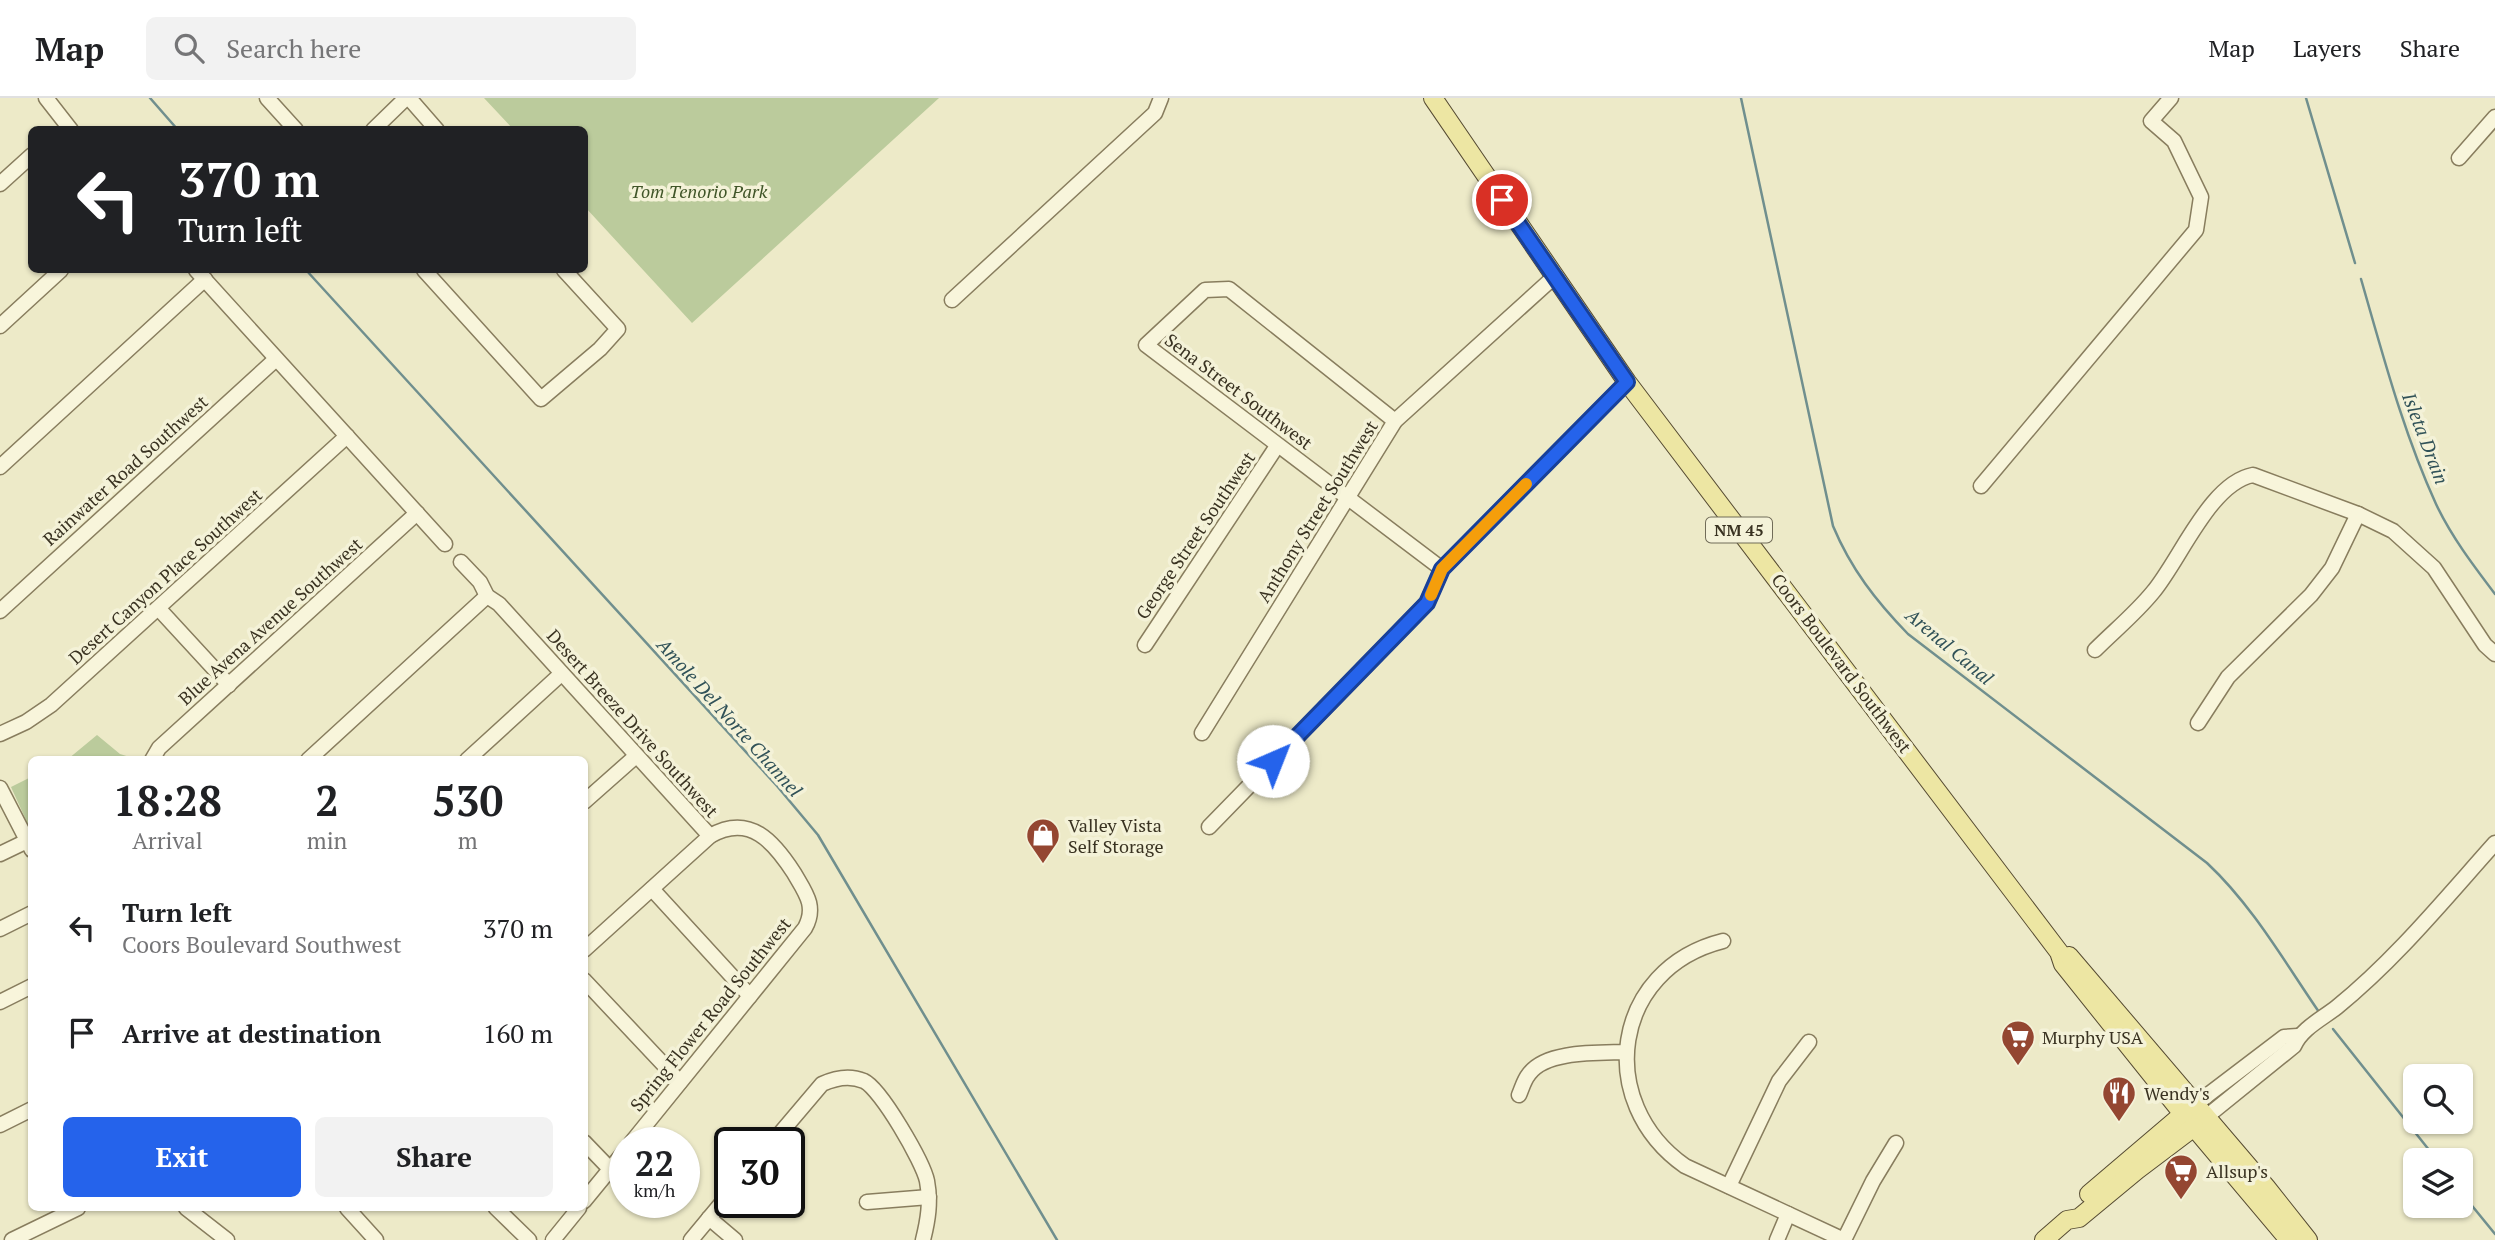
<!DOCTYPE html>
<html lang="en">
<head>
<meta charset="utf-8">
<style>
  body { margin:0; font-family:"PT Serif",serif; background:#f2f2f2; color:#202124; height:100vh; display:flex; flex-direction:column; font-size:26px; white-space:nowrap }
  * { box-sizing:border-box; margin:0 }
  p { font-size:23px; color:#757577 }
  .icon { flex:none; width:38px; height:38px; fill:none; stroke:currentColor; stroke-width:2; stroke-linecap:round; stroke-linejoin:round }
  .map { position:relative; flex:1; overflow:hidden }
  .panel { position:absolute; left:28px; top:658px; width:560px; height:455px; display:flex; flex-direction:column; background:#fff; border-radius:10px; box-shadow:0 2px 5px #0004 }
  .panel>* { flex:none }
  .hud { position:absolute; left:28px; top:28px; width:560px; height:147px; border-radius:10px; box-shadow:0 2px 5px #0004; background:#202124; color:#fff; overflow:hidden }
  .buttons { position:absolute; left:2403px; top:966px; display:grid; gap:14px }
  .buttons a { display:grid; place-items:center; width:70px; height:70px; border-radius:10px; background:#fff; box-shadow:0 2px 5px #0004; font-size:35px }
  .speed { position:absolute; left:609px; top:1029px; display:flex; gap:14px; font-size:35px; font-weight:700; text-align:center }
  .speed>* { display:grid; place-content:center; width:91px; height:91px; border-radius:50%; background:#fff; box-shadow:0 2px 5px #0004; line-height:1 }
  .speed small { font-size:18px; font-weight:400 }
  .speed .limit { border:4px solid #111; border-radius:10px; background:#fff; color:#111 }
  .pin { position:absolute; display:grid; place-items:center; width:60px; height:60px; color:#fff; margin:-30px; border:4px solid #fff; border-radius:50%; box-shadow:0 2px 7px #0007 }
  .me { position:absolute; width:77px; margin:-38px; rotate:44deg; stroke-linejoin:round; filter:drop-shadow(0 0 5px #0008) }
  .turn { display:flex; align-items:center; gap:24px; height:147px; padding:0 35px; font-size:32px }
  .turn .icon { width:91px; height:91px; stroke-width:2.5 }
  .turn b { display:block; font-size:49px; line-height:60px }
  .eta { display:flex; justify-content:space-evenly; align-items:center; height:119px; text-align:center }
  .eta b { font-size:42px; font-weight:700; line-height:49px }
  .button { display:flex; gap:14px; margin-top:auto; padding:14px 35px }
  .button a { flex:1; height:80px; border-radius:10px; background:#2563eb; color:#fff; font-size:28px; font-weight:700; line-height:80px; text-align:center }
  .button a+a { background:#f2f2f2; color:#202124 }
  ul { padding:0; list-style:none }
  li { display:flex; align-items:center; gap:21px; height:105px; padding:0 35px }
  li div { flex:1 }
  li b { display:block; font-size:26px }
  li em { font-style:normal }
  header { display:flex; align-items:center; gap:42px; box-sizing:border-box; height:98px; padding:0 35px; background:#fff; border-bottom:2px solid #e0e0e0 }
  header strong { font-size:33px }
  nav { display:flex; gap:38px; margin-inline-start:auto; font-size:24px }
  .search { width:490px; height:63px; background:#f2f2f2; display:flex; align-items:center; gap:18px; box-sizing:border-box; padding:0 24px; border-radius:10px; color:#757577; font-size:26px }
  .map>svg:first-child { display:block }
  .green { fill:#bbcb9c }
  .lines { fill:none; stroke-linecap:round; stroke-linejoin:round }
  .stream { stroke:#708f8e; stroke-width:2.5 }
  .minor-casing { stroke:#887d5e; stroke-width:17 }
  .major-casing { stroke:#564b32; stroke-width:20 }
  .minor { stroke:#f8f5db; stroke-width:14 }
  .major { stroke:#ede6a3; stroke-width:18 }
  .route-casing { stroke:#184099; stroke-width:18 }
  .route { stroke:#2563eb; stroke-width:12 }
  .slow { stroke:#f59e0b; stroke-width:12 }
  .labels { text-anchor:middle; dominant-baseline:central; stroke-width:7; stroke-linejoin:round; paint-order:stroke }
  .shield { fill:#f4f2d8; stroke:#716c58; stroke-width:2 }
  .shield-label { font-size:16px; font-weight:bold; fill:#393221 }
  .park-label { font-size:18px; font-style:italic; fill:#405528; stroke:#f4f2d8 }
  .street-label { font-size:18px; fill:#393221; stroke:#f4f2d8 }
  .poi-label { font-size:18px; fill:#393221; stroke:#f4f2d8; text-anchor:start }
  .water-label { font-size:19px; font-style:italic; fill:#315258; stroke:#f4f2d8 }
</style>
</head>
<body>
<header>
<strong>Map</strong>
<div class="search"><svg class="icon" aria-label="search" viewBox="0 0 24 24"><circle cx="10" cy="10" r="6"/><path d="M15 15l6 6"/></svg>Search here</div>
<nav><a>Map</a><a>Layers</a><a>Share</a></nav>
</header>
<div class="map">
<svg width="2495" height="1142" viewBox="0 0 2495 1142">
  <rect width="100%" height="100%" fill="#edeac8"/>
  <g class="green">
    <path d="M 484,0 L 939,0 L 692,225 L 585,109 L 584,32 L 513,31 Z"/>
    <path d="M 97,637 L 120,656 L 136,661 L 68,661 Z"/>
    <path d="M 31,679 L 31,733 L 11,689 Z"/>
  </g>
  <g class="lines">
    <g class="stream">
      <path d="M 150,0 L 178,32"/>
      <path d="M 1741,0 L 1833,428 C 1851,471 1876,503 1908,536 L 2207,765 C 2252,807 2284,863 2319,914"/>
      <path d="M 2306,0 L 2355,165"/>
      <path d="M 306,172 L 777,688 L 818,737 L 1057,1142"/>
      <path d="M 2361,181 C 2383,257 2403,334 2436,406 C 2451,438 2473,467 2495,496"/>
      <path d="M 2333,931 L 2437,1062"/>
      <path d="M 2460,1093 L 2495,1136"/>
    </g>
    <g class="minor-casing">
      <g id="minor">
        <path d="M 46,0 L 71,32"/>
        <path d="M 267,0 L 296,32"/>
        <path d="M 409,0 L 437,32"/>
        <path d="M 373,32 L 406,0"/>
        <path d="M 2459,60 L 2495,19"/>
        <path d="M 0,86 L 32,57"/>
        <path d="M 196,172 L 445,446"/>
        <path d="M 424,172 L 541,301 L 600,251 L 618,231 L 564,172"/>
        <path d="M 952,202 L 1155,15 L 1161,0"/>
        <path d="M 0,228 L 61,172"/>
        <path d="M 1395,323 L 1229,191 L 1205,192 L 1146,247 L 1442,471"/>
        <path d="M 0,369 L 205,181"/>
        <path d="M 1981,388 L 2196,132 L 2201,99 L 2174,43 L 2151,23 L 2171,0"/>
        <path d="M 461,464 L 480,484 L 487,498 L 499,506 L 710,738"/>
        <path d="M 159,511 L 229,587"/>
        <path d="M 0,513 L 276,261"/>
        <path d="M 1145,547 L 1277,348"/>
        <path d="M 2095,552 C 2114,533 2136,515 2153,494 C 2180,462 2210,385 2253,377 L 2358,416 L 2393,433 L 2434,470 L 2485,547 L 2495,556"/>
        <path d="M 2198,625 L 2228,579 L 2311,497 L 2332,470 L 2358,416"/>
        <path d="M 1202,635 L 1395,323 L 1554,179"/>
        <path d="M 0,636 L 26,624 L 51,607 L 347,338"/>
        <path d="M 152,662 L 159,650 L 417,415"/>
        <path d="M 308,662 L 487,498"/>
        <path d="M 467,662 L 561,576"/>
        <path d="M 0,690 L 32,752"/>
        <path d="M 584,704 L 636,658"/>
        <path d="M 1209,729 L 1427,505 L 1442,471 L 1627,284"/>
        <path d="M 0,756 L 27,743"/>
        <path d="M 652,791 L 750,898"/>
        <path d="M 0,831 L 32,815"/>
        <path d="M 1723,843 C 1612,871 1594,1004 1685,1068 L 1844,1142"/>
        <path d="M 584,852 L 710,738 C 750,715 774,744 794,775 C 805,794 817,808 805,830 L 631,1045"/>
        <path d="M 584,882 L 680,984"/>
        <path d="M 0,904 L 32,888"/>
        <path d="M 1519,997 C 1522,990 1524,982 1529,976 C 1546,952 1600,955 1626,954"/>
        <path d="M 2188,1012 L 2284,939 L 2298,938"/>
        <path d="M 2200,1024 L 2294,948 C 2302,930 2322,921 2337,909 C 2396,861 2444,802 2495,745"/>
        <path d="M 0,1027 L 32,1011"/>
        <path d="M 584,1044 L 610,1071"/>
        <path d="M 772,1045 L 822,986 C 835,980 850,977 864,983 C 881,991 923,1064 927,1083 C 931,1104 928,1122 923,1142"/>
        <path d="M 1729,1088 L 1779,983 L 1809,944"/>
        <path d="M 584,1103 L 625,1053"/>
        <path d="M 867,1104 L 929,1099"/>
        <path d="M 186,1110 L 227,1142"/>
        <path d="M 347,1110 L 376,1142"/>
        <path d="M 496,1110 L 529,1142"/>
        <path d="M 709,1120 L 735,1142"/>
        <path d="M 12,1142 L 78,1110"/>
        <path d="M 553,1142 L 579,1110"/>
        <path d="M 691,1142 L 730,1095"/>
        <path d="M 1777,1142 L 1788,1116"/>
        <path d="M 1844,1142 L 1873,1083 L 1896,1045"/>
      </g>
    </g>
    <g class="major-casing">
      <g id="major">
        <path d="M 1433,0 L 1627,284 L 2059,854 L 2063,866 L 2183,1016 L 2289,1142"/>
        <path d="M 2069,858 L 2266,1089 L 2308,1142"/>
        <path d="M 2089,1096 L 2183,1016"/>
        <path d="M 2044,1142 L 2067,1122 L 2079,1120 L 2137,1072 L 2194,1029"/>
      </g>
    </g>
    <use href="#minor" class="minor"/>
    <use href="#major" class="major"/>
  </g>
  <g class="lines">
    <g class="route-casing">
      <path id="route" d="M 1273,663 L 1427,505 L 1442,471 L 1627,284 L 1502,102"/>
    </g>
    <use href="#route" class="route"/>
    <path class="slow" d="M 1431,497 L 1442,471 L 1526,386"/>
  </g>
  <defs>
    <g id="shop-pin" transform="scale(1.75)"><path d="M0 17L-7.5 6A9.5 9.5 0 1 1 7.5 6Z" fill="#944631" stroke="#f4f2d8"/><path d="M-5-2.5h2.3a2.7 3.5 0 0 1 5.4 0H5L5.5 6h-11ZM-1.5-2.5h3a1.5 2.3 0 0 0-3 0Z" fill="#fff"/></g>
    <g id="supermarket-pin" transform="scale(1.75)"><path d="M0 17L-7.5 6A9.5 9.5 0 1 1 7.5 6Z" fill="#944631" stroke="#f4f2d8"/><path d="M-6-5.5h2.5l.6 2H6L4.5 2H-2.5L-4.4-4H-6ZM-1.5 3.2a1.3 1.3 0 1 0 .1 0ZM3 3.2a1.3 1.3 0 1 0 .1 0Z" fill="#fff"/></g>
    <g id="restaurant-pin" transform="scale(1.75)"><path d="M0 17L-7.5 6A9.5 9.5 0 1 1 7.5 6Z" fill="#944631" stroke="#f4f2d8"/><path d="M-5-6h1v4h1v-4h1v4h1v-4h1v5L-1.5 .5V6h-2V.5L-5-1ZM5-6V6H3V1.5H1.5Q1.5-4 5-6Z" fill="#fff"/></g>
  </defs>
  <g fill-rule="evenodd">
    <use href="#shop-pin" x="1043" y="737"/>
    <use href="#supermarket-pin" x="2018" y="939"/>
    <use href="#restaurant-pin" x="2119" y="995"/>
    <use href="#supermarket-pin" x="2181" y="1073"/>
  </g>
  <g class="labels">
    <rect class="shield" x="1706" y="419.5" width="66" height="25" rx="5"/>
    <g class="shield-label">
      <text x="1739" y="432">NM 45</text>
    </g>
    <g class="park-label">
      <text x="699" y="93">Tom Tenorio Park</text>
    </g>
    <g class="street-label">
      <text transform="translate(1239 293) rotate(37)">Sena Street Southwest</text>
      <text transform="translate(125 372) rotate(-42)">Rainwater Road Southwest</text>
      <text transform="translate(1317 413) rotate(-58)">Anthony Street Southwest</text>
      <text transform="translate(1195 437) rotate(-56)">George Street Southwest</text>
      <text transform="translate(165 478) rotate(-42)">Desert Canyon Place Southwest</text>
      <text transform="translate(270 523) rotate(-42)">Blue Avena Avenue Southwest</text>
      <text transform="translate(1842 565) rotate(53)">Coors Boulevard Southwest</text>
      <text transform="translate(633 625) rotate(48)">Desert Breeze Drive Southwest</text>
      <text transform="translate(710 916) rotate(-51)">Spring Flower Road Southwest</text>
    </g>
    <g class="poi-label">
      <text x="1068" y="727">Valley Vista<tspan x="1068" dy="21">Self Storage</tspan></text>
      <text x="2042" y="939">Murphy USA</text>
      <text x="2144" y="995">Wendy's</text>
      <text x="2206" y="1073">Allsup's</text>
    </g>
    <g class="water-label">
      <text transform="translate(2426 340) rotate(69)">Isleta Drain</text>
      <text transform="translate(1950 548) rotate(40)">Arenal Canal</text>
      <text transform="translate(730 619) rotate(48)">Amole Del Norte Channel</text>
    </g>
  </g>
</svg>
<div class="buttons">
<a><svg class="icon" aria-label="search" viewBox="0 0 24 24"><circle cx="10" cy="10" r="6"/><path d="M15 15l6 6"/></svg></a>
<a><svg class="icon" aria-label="layers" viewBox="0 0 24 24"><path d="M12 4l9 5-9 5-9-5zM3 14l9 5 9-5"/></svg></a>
</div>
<div class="speed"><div>22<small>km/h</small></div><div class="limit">30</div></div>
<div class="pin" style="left:1502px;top:102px;background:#d93025"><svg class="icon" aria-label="arrive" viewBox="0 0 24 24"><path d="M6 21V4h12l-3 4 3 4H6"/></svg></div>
<svg class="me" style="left:1273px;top:663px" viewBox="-20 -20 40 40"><circle r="19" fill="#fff"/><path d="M0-13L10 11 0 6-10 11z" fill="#2563eb"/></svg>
<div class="hud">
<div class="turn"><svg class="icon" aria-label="left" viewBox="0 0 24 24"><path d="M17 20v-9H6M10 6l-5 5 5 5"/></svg><div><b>370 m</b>Turn left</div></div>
</div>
<section class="panel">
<div class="eta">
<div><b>18:28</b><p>Arrival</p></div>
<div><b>2</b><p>min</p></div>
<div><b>530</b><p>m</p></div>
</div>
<ul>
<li><svg class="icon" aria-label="left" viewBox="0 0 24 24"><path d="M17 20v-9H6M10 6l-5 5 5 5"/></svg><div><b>Turn left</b><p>Coors Boulevard Southwest</p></div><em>370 m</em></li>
<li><svg class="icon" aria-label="arrive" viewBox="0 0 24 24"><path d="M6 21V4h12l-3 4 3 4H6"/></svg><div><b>Arrive at destination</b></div><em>160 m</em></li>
</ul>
<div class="button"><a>Exit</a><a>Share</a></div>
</section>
</div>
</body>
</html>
